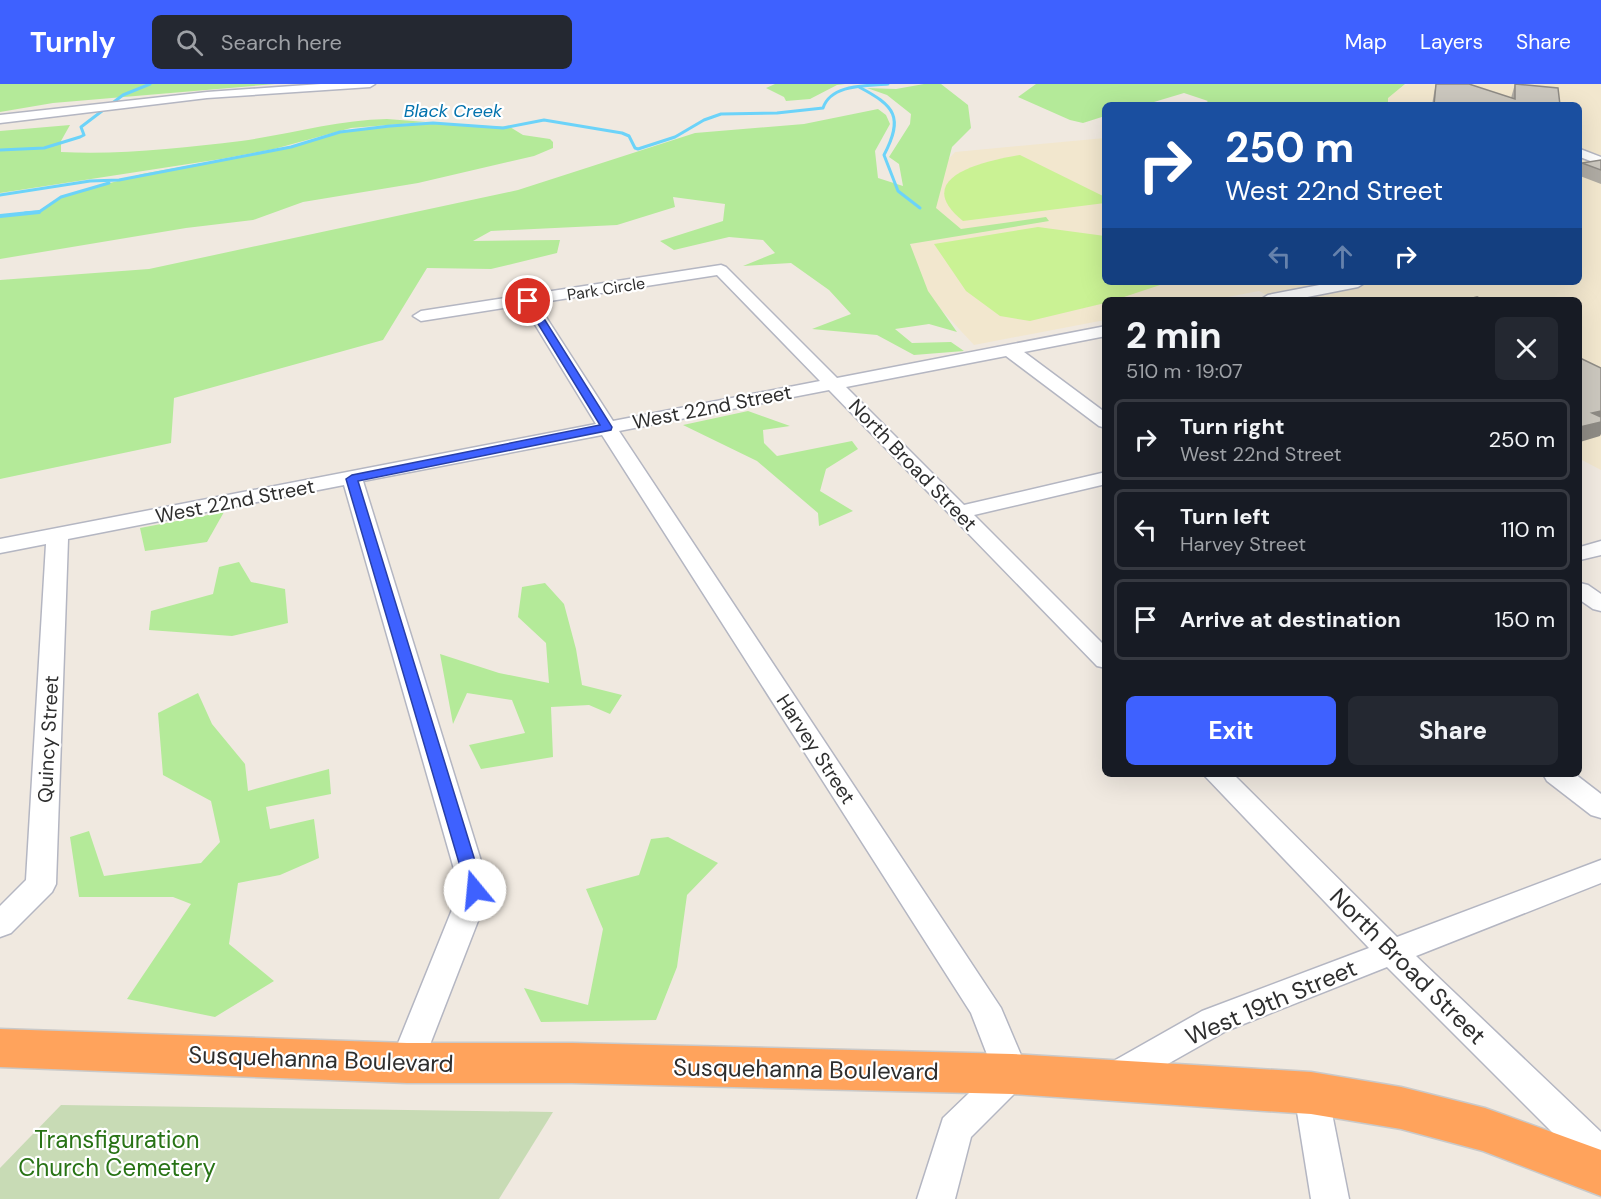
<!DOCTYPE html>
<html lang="en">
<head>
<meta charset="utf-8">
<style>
  body { margin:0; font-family:"DM Sans",sans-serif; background:#242831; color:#f1f3f6; height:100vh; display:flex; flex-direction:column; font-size:22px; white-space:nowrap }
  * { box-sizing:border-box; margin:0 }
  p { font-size:20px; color:#9ea1a6 }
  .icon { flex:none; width:33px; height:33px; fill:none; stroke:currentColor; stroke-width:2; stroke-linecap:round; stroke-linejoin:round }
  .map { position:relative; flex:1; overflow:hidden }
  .panel { position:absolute; left:1102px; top:213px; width:480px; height:480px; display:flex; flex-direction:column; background:#171b24; border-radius:9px; box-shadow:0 6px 24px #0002 }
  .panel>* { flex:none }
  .hud { position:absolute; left:1102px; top:18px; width:480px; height:183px; border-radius:9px; box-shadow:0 6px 24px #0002; background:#1a4fa0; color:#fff; overflow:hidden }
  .pin { position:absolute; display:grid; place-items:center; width:51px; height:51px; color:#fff; margin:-26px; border:3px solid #fff; border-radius:50%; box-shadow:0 2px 6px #0007 }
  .me { position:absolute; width:66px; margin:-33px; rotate:343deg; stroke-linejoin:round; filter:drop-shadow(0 0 4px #0008) }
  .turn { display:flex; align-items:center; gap:21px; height:126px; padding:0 24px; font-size:27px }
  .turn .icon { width:78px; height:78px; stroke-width:2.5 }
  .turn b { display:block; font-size:42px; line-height:51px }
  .lanes { display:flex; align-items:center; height:57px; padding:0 24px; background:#0003; justify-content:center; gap:30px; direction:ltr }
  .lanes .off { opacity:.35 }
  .round { display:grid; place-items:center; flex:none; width:63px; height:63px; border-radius:9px; background:#242831 }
  .head { display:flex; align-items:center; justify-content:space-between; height:102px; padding:0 24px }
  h1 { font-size:36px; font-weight:800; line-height:45px }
  .action { display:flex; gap:12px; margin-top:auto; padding:12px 24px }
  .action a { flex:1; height:69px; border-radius:9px; background:#3e61ff; color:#fff; font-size:24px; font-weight:800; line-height:69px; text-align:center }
  .action a+a { background:#242831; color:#f1f3f6 }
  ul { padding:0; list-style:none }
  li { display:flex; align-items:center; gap:18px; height:81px; margin:0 12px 9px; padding:0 12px; border:3px solid #363941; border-radius:9px }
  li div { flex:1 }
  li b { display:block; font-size:22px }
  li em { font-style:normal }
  header { display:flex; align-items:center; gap:36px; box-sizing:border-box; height:84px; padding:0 30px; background:#3e61ff; color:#fff }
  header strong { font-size:28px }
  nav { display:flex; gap:33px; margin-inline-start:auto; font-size:21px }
  .search { width:420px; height:54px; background:#242831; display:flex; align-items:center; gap:15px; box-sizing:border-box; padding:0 21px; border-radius:9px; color:#9ea1a6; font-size:22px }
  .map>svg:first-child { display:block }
  .education { fill:#f2e7ce }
  .green { fill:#b4ea99 }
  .cemetery { fill:#c8dbb5 }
  .pitch { fill:#caf294 }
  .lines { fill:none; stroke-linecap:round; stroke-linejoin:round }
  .stream-far1 { stroke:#6cd3f9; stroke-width:3 }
  .stream { stroke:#6cd3f9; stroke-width:4 }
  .minor-casing { stroke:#b4b6c2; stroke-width:3 }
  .highway-casing { stroke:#c9c9c9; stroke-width:3 }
  .minor { fill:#fff; fill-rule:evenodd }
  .highway { fill:#ffa35c; fill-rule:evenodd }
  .wall { fill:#afaba3 }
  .shaded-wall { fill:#8e8b85 }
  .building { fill:#cbc7be; stroke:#8e8b85; stroke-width:1.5 }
  .route { fill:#3e61ff; stroke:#283fa6; stroke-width:1.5 }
  .labels { text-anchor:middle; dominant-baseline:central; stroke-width:4.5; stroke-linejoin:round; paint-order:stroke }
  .far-street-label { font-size:16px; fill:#2e2e2e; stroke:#fff }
  .far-water-label { font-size:18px; font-style:italic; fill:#0272ad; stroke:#fff }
  .street-label { font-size:20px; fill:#2e2e2e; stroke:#fff }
  .near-street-label { font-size:24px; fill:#2e2e2e; stroke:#fff }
  .near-park-label { font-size:24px; fill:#287315; stroke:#fff }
</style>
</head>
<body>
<header>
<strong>Turnly</strong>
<div class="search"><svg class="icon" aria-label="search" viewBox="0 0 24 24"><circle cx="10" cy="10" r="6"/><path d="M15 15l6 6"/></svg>Search here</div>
<nav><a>Map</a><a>Layers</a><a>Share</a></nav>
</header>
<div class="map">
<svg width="1601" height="1115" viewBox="0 0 1601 1115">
  <rect width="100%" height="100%" fill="#f0e9e0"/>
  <path class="education" d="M 1410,0 L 1601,0 L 1601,386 L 1580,375 L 1580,216 L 1276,216 L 1259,207 L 1212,216 L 1106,216 L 1105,236 L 974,261 L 894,175 L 926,147 L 920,106 L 955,68 L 1105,54 L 1106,198 L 1580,198 L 1580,21 L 1309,21 Z"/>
  <g class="green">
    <path d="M 0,0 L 275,0 L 53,19 L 0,28 Z"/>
    <path d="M 775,0 L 845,0 L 837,1 L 810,15 L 786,17 L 784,13 L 766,4 Z"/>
    <path d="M 924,0 L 941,0 L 968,21 L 971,44 L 952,63 L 936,124 L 961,145 L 1046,133 L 1049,137 L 910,160 L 928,207 L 957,248 L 929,240 L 895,245 L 912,259 L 951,258 L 964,267 L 914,271 L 877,251 L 812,245 L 851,230 L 829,206 L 791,179 L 743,182 L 775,169 L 763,156 L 729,153 L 674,166 L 660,157 L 723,137 L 725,120 L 673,113 L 675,123 L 617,141 L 491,147 L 473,157 L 560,156 L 557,169 L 491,185 L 427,184 L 383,256 L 174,314 L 171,359 L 0,395 L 0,196 L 149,185 L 518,106 L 695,49 L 804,40 L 878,25 L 886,31 L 890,40 L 875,67 L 878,94 L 903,102 L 899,80 L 889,73 L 910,40 L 911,30 L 887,11 L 867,4 L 896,5 Z"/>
    <path d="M 1036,0 L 1405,0 L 1388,14 L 1388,21 L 1203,21 L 1208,17 L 1184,9 L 1144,21 L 1106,21 L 1105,32 L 1083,39 L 1070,36 L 1018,13 Z"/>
    <path d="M 387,35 L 426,38 L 351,44 L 274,65 L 221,75 L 0,109 L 0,47 L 70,41 L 61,57 L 61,68 C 120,71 182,64 241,57 C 290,50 338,36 387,35 Z"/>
    <path d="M 428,39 L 510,43 L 523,51 L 550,55 L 553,58 L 553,64 L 534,72 L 418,99 L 303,118 L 253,136 L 186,144 L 0,175 L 0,132 L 39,128 L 61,113 L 142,90 L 290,63 L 341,48 Z"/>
    <path d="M 748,327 L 790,342 L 763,346 L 764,359 L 777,372 L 852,357 L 858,365 L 826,385 L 820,407 L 853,427 L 819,442 L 818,429 L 757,377 L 683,341 Z"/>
    <path d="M 224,428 L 207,458 L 145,467 L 140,444 Z"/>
    <path d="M 239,478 L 251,498 L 285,505 L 288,539 L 232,552 L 149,546 L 151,527 L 213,510 L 219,483 Z"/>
    <path d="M 545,499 L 564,520 L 576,565 L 582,601 L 622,611 L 610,630 L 589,621 L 551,623 L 553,673 L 481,685 L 469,661 L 525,649 L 512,616 L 467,609 L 453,640 L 440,570 L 499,589 L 549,599 L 546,559 L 518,533 L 522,503 Z"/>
    <path d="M 198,609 L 212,640 L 245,680 L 248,707 L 329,685 L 331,710 L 266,723 L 270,745 L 314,735 L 319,774 L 280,791 L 238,799 L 229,860 L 274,897 L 215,933 L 127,915 L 191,820 L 173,813 L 79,813 L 70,753 L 89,747 L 104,792 L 201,779 L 220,758 L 211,717 L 163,691 L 158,629 Z"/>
    <path d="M 668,753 L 718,779 L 687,811 L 677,883 L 656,936 L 541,938 L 524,904 L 588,921 L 603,845 L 586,805 L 639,791 L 651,755 Z"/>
  </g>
  <path class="cemetery" d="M 61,1021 L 553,1028 L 499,1115 L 0,1115 L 0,1084 Z"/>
  <g class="pitch">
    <path d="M 1020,71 L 1105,113 L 1105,119 L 963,137 C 909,93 985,77 1020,71 Z"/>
    <path d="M 1038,143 L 1105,152 L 1106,198 L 1169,198 L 1115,216 L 1106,216 L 1105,219 L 1030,237 L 1000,232 L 966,207 L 934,160 Z"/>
  </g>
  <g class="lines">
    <g class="stream-far1">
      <path d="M 859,3 C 895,22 904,33 884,71 L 898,107 L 920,124"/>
      <path d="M 0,66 L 44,64 L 80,53 L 84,51 L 81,43 L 123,11 L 150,0"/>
      <path d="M 0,111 L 90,97 L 119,96 L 291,63 L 340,48 L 390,42 L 433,39 L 503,44 L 544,36 L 622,49 L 629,52 L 635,64 L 638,65 L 675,53 L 704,36 L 721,30 L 777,29 L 823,24 C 831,0 866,2 888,0"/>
      <path d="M 25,129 L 39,128 L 61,113 L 109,99"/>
    </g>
    <path class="stream" d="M 0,132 L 39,128"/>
    <g class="minor-casing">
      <g id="minor">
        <path d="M 321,0 L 375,0 L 370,3 L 207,14 L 0,39 L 0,31 L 207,8 Z"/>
        <path d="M 1580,65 L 1601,73 L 1601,81 L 1580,73 Z"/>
        <path d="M 721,181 L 726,183 L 837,294 L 1106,242 L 1106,252 L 1024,268 L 1106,329 L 1106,344 L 1099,342 L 1006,272 L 846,303 L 964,421 L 1106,388 L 1106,400 L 974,431 L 1106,563 L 1106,584 L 1097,582 L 829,306 L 619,347 L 1001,924 L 1029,990 L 1024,1000 L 971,1053 L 955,1115 L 917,1115 L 943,1034 L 993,986 L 971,929 L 602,351 L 363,397 L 490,806 L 419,989 L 407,993 L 395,989 L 390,979 L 460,806 L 344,401 L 68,455 L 56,800 L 52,808 L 11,849 L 0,853 L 0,822 L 26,796 L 46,460 L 0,469 L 0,455 L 596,340 L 523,221 L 421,237 L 413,232 L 421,227 ZM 717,191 L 820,297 L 613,337 L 537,219 Z"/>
        <path d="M 1335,198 L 1366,198 L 1358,203 L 1292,216 L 1260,216 L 1268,211 Z"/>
        <path d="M 1601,457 L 1601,471 L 1580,476 L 1580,463 Z"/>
        <path d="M 1580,499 L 1588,501 L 1601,510 L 1601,527 L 1593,525 L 1580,516 Z"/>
        <path d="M 1203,690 L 1233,690 L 1397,853 L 1601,776 L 1601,799 L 1416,872 L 1601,1048 L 1601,1088 L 1588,1084 L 1387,883 L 1226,947 L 1127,1003 L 1115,1008 L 1103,1003 L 1098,993 L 1103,983 L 1202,927 L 1369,864 Z"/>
        <path d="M 1543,690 L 1575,690 L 1601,710 L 1601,734 L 1591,731 L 1547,697 Z"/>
        <path d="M 1311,994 L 1323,998 L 1328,1009 L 1349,1115 L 1311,1115 L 1294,1009 L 1299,998 Z"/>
      </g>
    </g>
    <g class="highway-casing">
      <path id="highway" d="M 0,945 L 407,959 L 572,959 L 1012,970 L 1311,988 L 1401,1003 L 1485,1024 L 1601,1066 L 1601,1112 L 1483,1067 L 1401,1045 L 1311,1030 L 1012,1010 L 572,999 L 407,999 L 0,983 Z"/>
    </g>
    <use href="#minor" class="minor"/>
    <use href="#highway" class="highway"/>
  </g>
  <g class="wall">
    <path d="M 1436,0 L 1511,14 L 1515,0 L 1560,21 L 1432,21 L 1434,9 Z"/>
    <path d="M 1601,76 L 1601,100 L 1580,92 L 1580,88 L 1582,79 Z"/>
  </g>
  <path class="shaded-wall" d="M 1601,327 L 1601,350 L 1600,352 L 1580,358 L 1580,343 L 1592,329 Z"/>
  <g class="building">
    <path d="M 1436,0 L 1469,0 L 1515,15 L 1515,0 L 1558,4 L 1560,21 L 1434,21 Z"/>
    <path d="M 1601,76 L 1601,86 L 1582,79 Z"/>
    <path d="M 1477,213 L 1484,216 L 1463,216 Z"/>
    <path d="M 1580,274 L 1601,284 L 1601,327 L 1592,329 L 1601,333 L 1601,338 L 1580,343 Z"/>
  </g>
  <path class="route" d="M 528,214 L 533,217 L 612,343 L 611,346 L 358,397 L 484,806 L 481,811 L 475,813 L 469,811 L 467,806 L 346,395 L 352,391 L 600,341 L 524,217 Z"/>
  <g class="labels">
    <g class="far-street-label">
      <text transform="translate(606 205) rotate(-9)">Park Circle</text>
    </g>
    <g class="far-water-label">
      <text x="453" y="27">Black Creek</text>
    </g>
    <g class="street-label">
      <text transform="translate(712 323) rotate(-11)">West 22nd Street</text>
      <text transform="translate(913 381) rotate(46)">North Broad Street</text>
      <text transform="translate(235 417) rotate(-11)">West 22nd Street</text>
      <text transform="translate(48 655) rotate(-87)">Quincy Street</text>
      <text transform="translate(816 665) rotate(57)">Harvey Street</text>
    </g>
    <g class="near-street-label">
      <text transform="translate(1408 882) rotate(45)">North Broad Street</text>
      <text transform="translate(1271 918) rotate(-23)">West 19th Street</text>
      <text transform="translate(321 975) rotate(2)">Susquehanna Boulevard</text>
      <text transform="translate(806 985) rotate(1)">Susquehanna Boulevard</text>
    </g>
    <g class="near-park-label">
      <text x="117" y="1055">Transfiguration<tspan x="117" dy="28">Church Cemetery</tspan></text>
    </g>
  </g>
</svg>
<div class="pin" style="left:528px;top:217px;background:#d93025"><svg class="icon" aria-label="arrive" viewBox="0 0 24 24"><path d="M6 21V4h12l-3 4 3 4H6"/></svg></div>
<svg class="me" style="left:475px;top:806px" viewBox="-20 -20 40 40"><circle r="19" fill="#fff"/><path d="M0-13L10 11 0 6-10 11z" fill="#3e61ff"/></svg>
<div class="hud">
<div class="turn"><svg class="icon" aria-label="right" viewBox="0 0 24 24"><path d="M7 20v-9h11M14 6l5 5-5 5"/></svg><div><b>250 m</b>West 22nd Street</div></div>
<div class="lanes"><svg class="icon off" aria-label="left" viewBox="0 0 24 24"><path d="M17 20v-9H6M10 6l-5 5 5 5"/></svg><svg class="icon off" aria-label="ahead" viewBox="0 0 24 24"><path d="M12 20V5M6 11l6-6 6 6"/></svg><svg class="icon" aria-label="right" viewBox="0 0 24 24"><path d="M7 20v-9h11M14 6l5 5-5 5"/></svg></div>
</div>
<section class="panel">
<div class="head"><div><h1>2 min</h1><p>510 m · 19:07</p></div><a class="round"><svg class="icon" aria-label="close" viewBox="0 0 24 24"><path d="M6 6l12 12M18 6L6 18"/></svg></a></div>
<ul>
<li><svg class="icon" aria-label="right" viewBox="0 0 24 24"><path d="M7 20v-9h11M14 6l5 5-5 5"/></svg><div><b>Turn right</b><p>West 22nd Street</p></div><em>250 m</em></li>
<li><svg class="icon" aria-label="left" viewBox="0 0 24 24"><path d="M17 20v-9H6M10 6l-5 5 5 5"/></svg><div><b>Turn left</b><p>Harvey Street</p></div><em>110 m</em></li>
<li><svg class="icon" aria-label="arrive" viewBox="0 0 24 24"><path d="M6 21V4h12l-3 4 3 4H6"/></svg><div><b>Arrive at destination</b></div><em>150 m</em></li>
</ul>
<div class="action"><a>Exit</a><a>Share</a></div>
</section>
</div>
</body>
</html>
